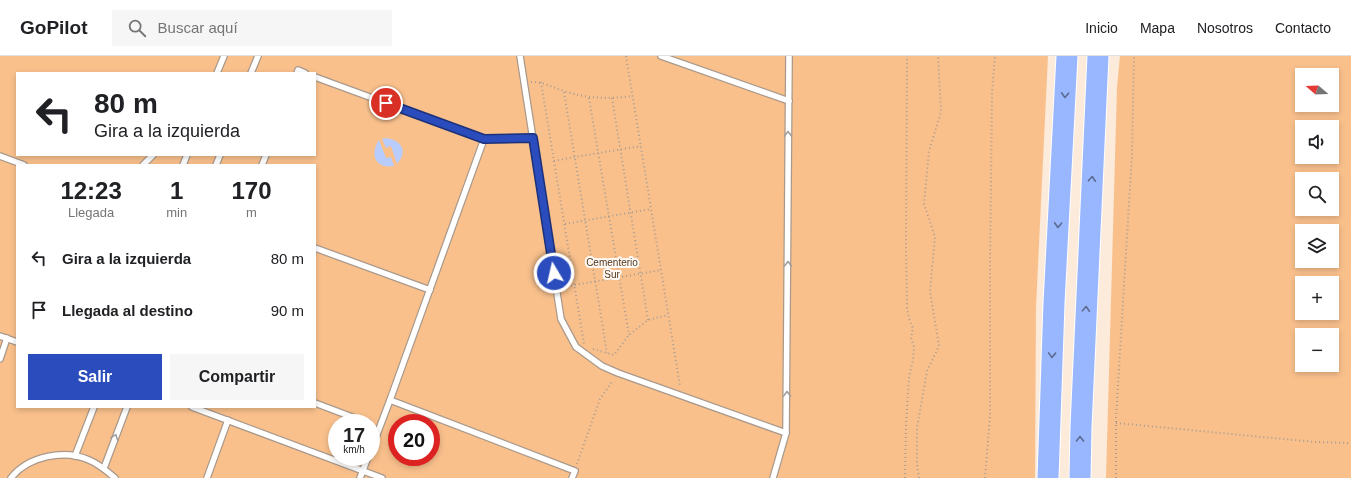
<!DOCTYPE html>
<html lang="es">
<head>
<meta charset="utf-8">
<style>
  body { margin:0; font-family:Helvetica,sans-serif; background:#f6f6f6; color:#202124; height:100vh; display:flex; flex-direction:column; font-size:15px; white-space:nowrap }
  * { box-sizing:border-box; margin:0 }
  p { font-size:13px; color:#757577 }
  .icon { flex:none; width:22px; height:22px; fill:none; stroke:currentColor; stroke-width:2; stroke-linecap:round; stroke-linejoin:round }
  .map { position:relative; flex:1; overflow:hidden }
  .drawer { position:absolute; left:16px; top:108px; width:300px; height:244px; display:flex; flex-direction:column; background:#fff; border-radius:0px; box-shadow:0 2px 6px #0003 }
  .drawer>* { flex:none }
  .top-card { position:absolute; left:16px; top:16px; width:300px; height:84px; border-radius:0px; box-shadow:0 2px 6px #0003; background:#fff; color:#202124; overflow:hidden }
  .needle { width:26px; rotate:289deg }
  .controls { position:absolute; left:1295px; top:12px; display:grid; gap:8px }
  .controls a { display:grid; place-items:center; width:44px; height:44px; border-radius:0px; background:#fff; box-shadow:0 2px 6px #0003; font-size:20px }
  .speed { position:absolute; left:328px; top:358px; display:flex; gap:8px; font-size:20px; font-weight:700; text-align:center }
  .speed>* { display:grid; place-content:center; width:52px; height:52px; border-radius:50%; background:#fff; box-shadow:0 2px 6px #0003; line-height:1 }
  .speed small { font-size:10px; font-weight:400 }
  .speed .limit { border:6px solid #d22; background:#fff; color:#111 }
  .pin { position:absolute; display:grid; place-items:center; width:34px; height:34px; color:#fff; margin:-17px; border:2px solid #fff; border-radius:50%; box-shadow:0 1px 4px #0007 }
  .me { position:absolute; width:44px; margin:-22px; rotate:351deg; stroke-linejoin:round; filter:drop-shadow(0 0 3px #0008) }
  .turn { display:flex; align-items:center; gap:14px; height:84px; padding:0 12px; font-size:18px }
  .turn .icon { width:52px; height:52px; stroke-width:2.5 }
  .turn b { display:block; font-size:28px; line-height:34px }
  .eta { display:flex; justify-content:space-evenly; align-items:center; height:68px; text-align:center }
  .eta b { font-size:24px; font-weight:700; line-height:28px }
  .primary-button { display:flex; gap:8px; margin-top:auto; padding:8px 12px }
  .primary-button a { flex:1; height:46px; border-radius:0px; background:#2b4cbc; color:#fff; font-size:16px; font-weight:700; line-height:46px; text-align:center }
  .primary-button a+a { background:#f6f6f6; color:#202124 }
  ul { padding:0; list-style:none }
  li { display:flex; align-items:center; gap:12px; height:52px; padding:0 12px }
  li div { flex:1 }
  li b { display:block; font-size:15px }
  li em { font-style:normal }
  header { display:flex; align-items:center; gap:24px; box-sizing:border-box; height:56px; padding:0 20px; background:#fff; border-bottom:1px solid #e0e0e0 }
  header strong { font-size:19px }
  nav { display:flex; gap:22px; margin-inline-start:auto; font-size:14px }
  .search { width:280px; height:36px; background:#f6f6f6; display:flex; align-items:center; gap:10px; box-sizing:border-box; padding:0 14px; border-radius:0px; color:#757577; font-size:15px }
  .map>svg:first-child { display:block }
  .green { fill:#f9c08c; fill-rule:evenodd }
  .water { fill:#b8ccfd }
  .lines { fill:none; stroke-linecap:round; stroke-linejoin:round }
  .lane-casing { stroke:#aa998a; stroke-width:8 }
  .highway-casing { stroke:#fff; stroke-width:23 }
  .path { stroke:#aa9c90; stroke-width:2; stroke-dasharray:1 3; stroke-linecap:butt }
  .lane { stroke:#fff; stroke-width:5.5 }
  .highway { stroke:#99b7ff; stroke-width:21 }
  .oneway { stroke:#5d6a90 }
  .oneway2 { stroke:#a19e9c }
  .route-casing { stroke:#1c317a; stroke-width:10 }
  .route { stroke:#2b4cbc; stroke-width:7 }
  .labels { text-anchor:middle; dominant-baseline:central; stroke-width:4; stroke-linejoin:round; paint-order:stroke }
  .park-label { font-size:10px; fill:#533619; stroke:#fefaf7 }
</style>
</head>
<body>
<header>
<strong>GoPilot</strong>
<div class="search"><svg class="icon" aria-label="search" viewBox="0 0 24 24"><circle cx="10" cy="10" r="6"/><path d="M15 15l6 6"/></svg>Buscar aquí</div>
<nav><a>Inicio</a><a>Mapa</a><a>Nosotros</a><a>Contacto</a></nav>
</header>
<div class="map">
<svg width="1351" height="422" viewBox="0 0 1351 422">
  <rect width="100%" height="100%" fill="#fceada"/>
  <g class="green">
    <path d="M 0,0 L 1048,0 L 1036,251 L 1035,422 L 0,422 ZM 17,17 L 315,17 L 315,99 L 17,99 ZM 17,109 L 315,109 L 315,351 L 17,351 ZM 337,367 L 371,367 L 371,401 L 337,401 ZM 397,367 L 431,367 L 431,401 L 397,401 Z"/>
    <path d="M 1120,0 L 1351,0 L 1351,422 L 1106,422 L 1117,31 ZM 1302,19 L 1332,19 L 1332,49 L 1302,49 ZM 1302,71 L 1332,71 L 1332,101 L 1302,101 ZM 1302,123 L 1332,123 L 1332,153 L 1302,153 ZM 1302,175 L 1332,175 L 1332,205 L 1302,205 ZM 1302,227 L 1332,227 L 1332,257 L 1302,257 ZM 1302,279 L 1332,279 L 1332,309 L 1302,309 Z"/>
  </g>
  <g class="water">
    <path d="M 386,82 C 401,84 409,95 397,108 L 391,90 L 386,92 L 382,83 Z"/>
    <path d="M 379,84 L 386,102 L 391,101 L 394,110 C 376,113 369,99 379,84 Z"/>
  </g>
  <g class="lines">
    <g class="lane-casing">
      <g id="lane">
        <path d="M 520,0 L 561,263 L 576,291 L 602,310 L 618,317 L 786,377"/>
        <path d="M 661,0 L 789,45"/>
        <path d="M 217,17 L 224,0"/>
        <path d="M 251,17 L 258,0"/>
        <path d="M 297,17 L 298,14 L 305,17"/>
        <path d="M 315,21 L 484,83"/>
        <path d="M 533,82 L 484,83 L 390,344 L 575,415 L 572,422"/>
        <path d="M 0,100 L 24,109"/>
        <path d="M 143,109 L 153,99"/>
        <path d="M 183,109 L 187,99"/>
        <path d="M 216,109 L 220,99"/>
        <path d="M 262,109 L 266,99"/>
        <path d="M 315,192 L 430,234"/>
        <path d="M 0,280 L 17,286"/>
        <path d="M 0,303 L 7,282"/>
        <path d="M 315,347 L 368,367"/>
        <path d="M 192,351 L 382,422"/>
        <path d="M 371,394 L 390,344"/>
        <path d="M 75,400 L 94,351"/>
        <path d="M 104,412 L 127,351"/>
        <path d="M 11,422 C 28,400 64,393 89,404 C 99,408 107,415 115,422"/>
        <path d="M 207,422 L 228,364"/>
        <path d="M 360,422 L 368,401"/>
        <path d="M 773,422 L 786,377 L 789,0"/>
      </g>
    </g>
    <g class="highway-casing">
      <g id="highway">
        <path d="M 1048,422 L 1054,247 L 1067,0"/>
        <path d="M 1080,422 L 1081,371 L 1098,0"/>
      </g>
    </g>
    <g class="path">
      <path d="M 626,0 L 680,330"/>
      <path d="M 531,26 C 543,26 552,31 564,35 C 587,43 609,43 633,40"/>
      <path d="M 541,26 L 584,288"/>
      <path d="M 564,36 L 607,297"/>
      <path d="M 589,42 L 629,279"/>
      <path d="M 612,42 L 648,264"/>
      <path d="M 554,105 L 575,101 L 641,90"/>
      <path d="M 565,168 L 651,153"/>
      <path d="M 563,231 L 661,214"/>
      <path d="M 593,293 L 614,299 L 629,279 L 648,264 L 668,259"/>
      <path d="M 1116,367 L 1315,386 L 1351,387"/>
      <path d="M 577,408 L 600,343 L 613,324"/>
      <path d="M 905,422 L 906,369 L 909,321 L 913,304 L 914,291 L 911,282 L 913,272 L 909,263 L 907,252 L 906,192 L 907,0"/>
      <path d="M 919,422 L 917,408 L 917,372 L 927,315 L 939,290 L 930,235 L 935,181 L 924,148 L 929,95 L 941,56 L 938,0"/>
      <path d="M 985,422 L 990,361 L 990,211 L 992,37 L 995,0"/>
      <path d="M 1116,422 L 1116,362 L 1132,98 L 1134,0"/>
    </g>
    <use href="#lane" class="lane"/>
    <use href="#highway" class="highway"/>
  </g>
  <defs><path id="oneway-chevron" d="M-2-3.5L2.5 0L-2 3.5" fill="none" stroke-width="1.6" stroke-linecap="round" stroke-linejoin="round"/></defs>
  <g class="oneway">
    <use href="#oneway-chevron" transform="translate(1065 39) rotate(93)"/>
    <use href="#oneway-chevron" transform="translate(1092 123) rotate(-87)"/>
    <use href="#oneway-chevron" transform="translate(1058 169) rotate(93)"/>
    <use href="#oneway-chevron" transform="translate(1086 253) rotate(-87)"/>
    <use href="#oneway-chevron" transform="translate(1052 299) rotate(92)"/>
    <use href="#oneway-chevron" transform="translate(1080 383) rotate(-89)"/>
  </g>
  <g class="oneway2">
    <use href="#oneway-chevron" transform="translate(788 78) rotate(-90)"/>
    <use href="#oneway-chevron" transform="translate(788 208) rotate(-90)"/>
    <use href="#oneway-chevron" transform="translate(787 338) rotate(-90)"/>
    <use href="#oneway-chevron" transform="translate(115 381) rotate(-69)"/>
  </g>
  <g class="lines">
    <g class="route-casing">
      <path id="route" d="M 386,47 L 484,83 L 533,82 L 554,217"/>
    </g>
    <use href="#route" class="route"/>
  </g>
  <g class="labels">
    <g class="park-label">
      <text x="612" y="206">Cementerio<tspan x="612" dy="12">Sur</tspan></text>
    </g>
  </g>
</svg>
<div class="controls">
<a><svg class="needle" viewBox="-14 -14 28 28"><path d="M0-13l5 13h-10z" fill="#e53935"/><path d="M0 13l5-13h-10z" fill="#757577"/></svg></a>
<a><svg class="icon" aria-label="sound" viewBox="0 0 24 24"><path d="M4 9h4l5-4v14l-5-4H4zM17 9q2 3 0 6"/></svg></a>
<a><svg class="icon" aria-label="search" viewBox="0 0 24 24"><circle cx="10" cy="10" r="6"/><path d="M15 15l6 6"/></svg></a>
<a><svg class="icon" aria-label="layers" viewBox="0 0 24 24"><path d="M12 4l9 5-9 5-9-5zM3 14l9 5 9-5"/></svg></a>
<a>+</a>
<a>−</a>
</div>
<div class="speed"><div>17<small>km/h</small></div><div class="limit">20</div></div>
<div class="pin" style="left:386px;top:47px;background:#d93025"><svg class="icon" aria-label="arrive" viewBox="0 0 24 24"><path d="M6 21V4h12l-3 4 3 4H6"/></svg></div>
<svg class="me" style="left:554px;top:217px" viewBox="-20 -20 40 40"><circle r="17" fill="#2b4cbc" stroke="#fff" stroke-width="3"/><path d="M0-11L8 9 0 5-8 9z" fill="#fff"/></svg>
<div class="top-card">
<div class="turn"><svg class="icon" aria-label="left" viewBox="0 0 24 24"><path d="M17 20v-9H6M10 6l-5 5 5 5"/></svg><div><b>80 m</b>Gira a la izquierda</div></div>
</div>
<section class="drawer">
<div class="eta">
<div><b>12:23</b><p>Llegada</p></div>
<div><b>1</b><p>min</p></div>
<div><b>170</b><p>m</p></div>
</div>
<ul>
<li><svg class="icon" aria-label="left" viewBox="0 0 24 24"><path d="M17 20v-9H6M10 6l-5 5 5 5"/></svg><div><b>Gira a la izquierda</b></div><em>80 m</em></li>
<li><svg class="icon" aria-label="arrive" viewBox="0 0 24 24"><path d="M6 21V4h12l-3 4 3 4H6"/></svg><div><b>Llegada al destino</b></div><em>90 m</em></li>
</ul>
<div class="primary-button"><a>Salir</a><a>Compartir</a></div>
</section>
</div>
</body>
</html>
